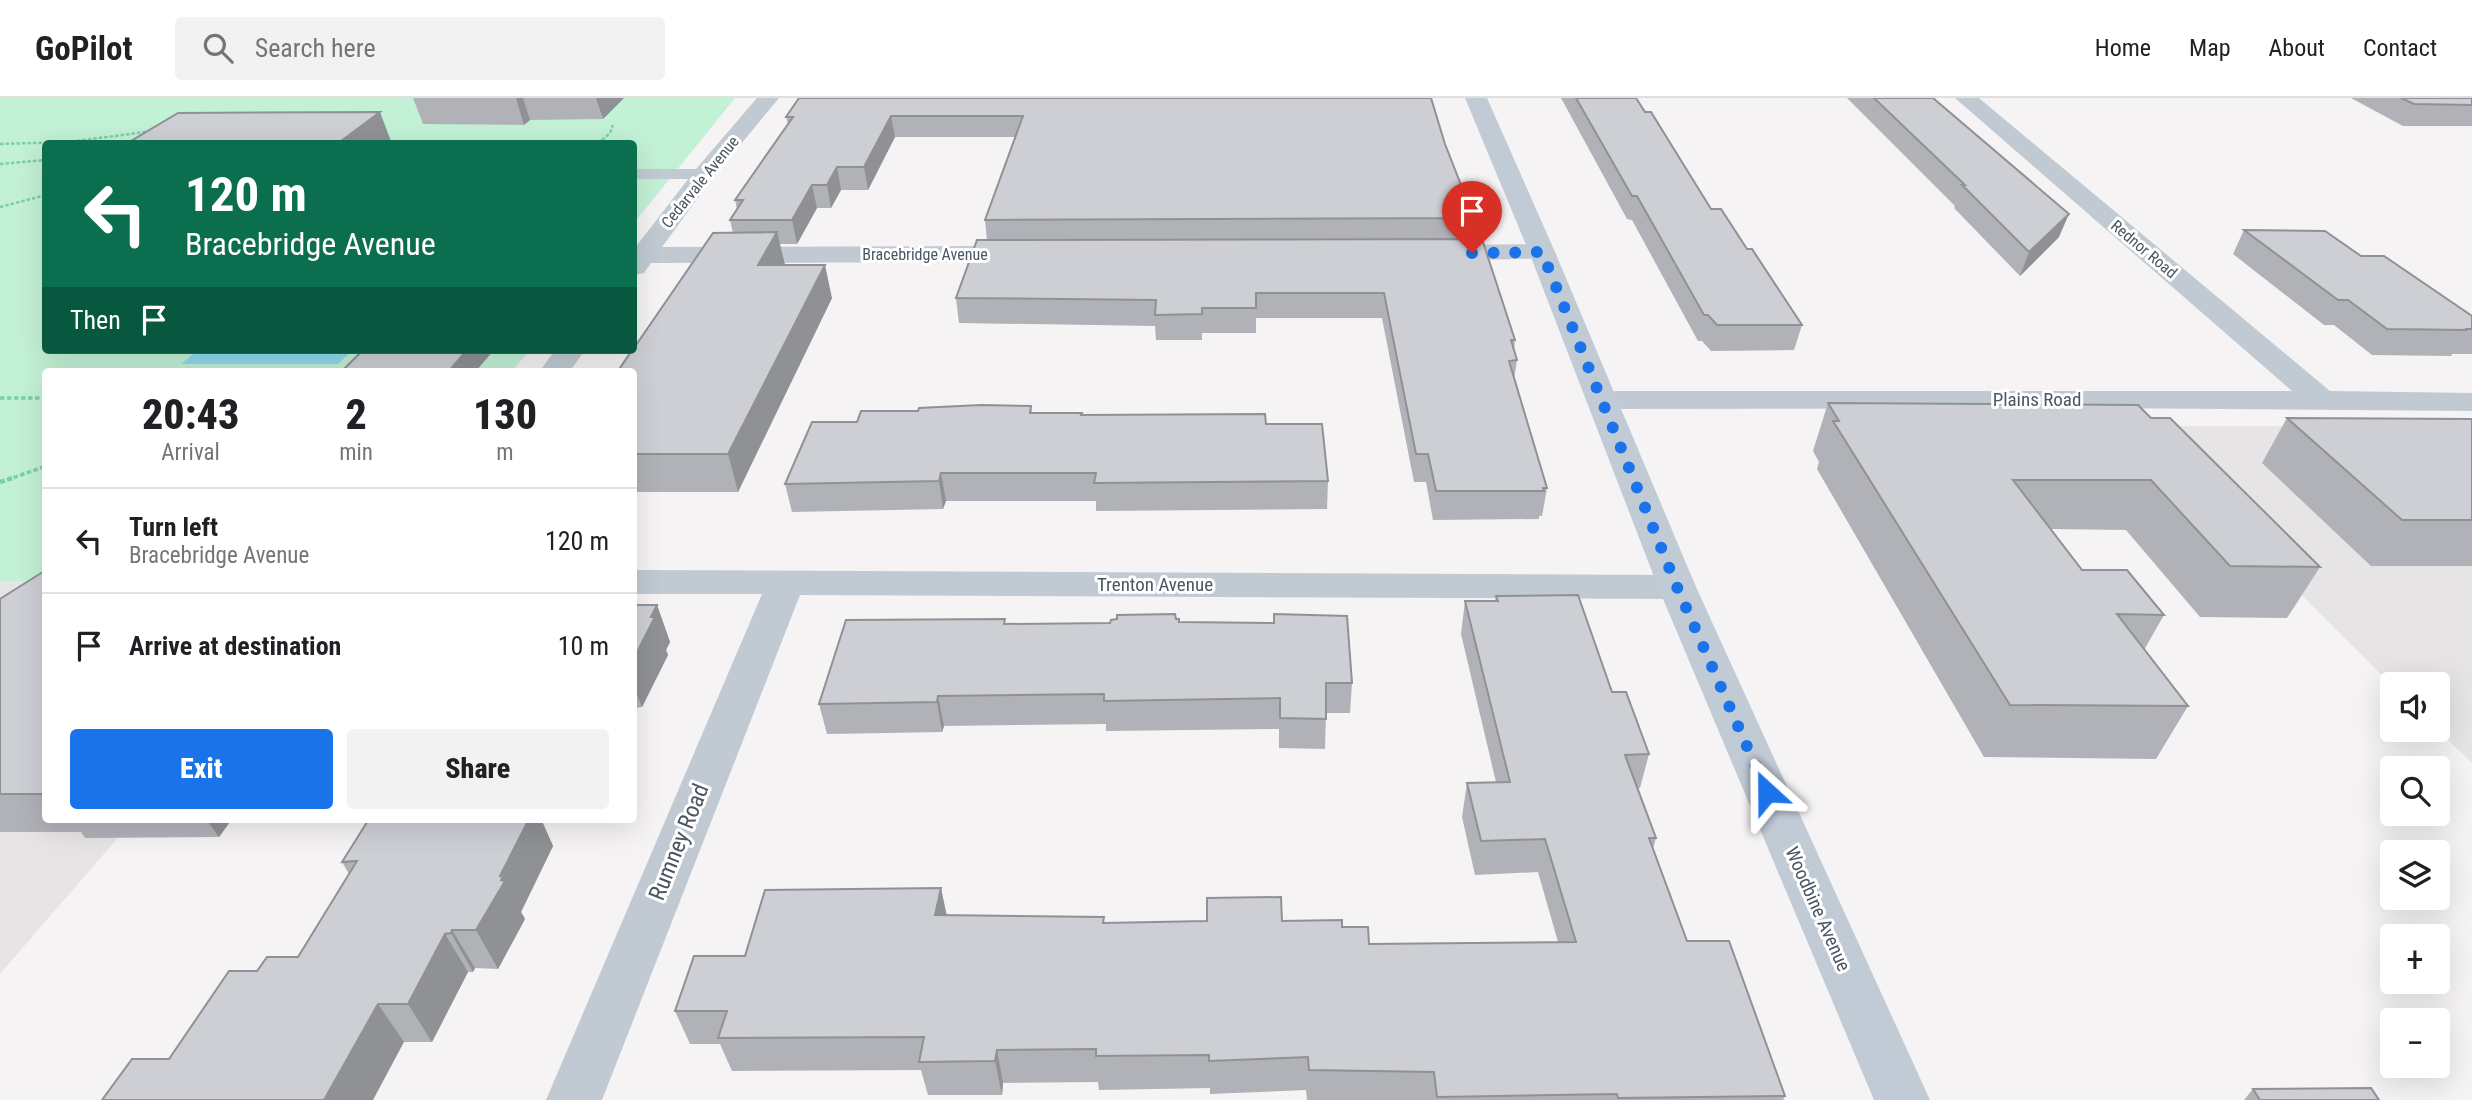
<!DOCTYPE html>
<html lang="en">
<head>
<meta charset="utf-8">
<style>
  body { margin:0; font-family:"Roboto Condensed",sans-serif; background:#f2f2f2; color:#202124; height:100vh; display:flex; flex-direction:column; font-size:26px; white-space:nowrap }
  * { box-sizing:border-box; margin:0 }
  p { font-size:23px; color:#757577 }
  .icon { flex:none; width:38px; height:38px; fill:none; stroke:currentColor; stroke-width:2; stroke-linecap:round; stroke-linejoin:round }
  .map { position:relative; flex:1; overflow:hidden }
  .sheet { position:absolute; left:42px; top:270px; width:595px; height:455px; display:flex; flex-direction:column; background:#fff; border-radius:7px; box-shadow:0 7px 28px #0002 }
  .sheet>* { flex:none }
  .banner { position:absolute; left:42px; top:42px; width:595px; height:214px; border-radius:7px; box-shadow:0 7px 28px #0002; background:#0b6e4f; color:#fff; overflow:hidden }
  .controls { position:absolute; left:2380px; top:574px; display:grid; gap:14px }
  .controls a { display:grid; place-items:center; width:70px; height:70px; border-radius:7px; background:#fff; box-shadow:0 7px 28px #0002; font-size:35px }
  .pin { position:absolute; display:grid; place-items:center; width:60px; height:60px; color:#fff; margin:-72px -30px; border-radius:50% 50% 50% 0; rotate:-45deg; box-shadow:0 0 7px #0007 }
  .pin .icon { rotate:45deg }
  .me { position:absolute; width:77px; margin:-38px; rotate:336deg; stroke-linejoin:round; filter:drop-shadow(0 0 5px #0008) }
  .turn { display:flex; align-items:center; gap:24px; height:147px; padding:0 28px; font-size:32px }
  .turn .icon { width:91px; height:91px; stroke-width:2.5 }
  .turn b { display:block; font-size:49px; line-height:60px }
  .then { display:flex; align-items:center; height:66px; padding:0 28px; background:#0003; gap:14px; font-size:26px }
  .eta { display:flex; justify-content:space-evenly; align-items:center; height:119px; text-align:center }
  .eta b { font-size:42px; font-weight:800; line-height:49px }
  .primary-button { display:flex; gap:14px; margin-top:auto; padding:14px 28px }
  .primary-button a { flex:1; height:80px; border-radius:7px; background:#1a73e8; color:#fff; font-size:28px; font-weight:800; line-height:80px; text-align:center }
  .primary-button a+a { background:#f2f2f2; color:#202124 }
  ul { padding:0; list-style:none }
  li { display:flex; align-items:center; gap:21px; height:105px; padding:0 28px; border-top:2px solid #e0e0e0 }
  li div { flex:1 }
  li b { display:block; font-size:26px }
  li em { font-style:normal }
  header { display:flex; align-items:center; gap:42px; box-sizing:border-box; height:98px; padding:0 35px; background:#fff; border-bottom:2px solid #e0e0e0 }
  header strong { font-size:33px }
  nav { display:flex; gap:38px; margin-inline-start:auto; font-size:24px }
  .search { width:490px; height:63px; background:#f2f2f2; display:flex; align-items:center; gap:18px; box-sizing:border-box; padding:0 24px; border-radius:7px; color:#757577; font-size:26px }
  .map>svg:first-child { display:block }
  .education { fill:#e6e4e5 }
  .green { fill:#c3f1d5 }
  .water { fill:#90daee }
  .lines { fill:none; stroke-linecap:round; stroke-linejoin:round }
  .path-far2 { stroke:#7ad0a6; stroke-width:2.5; stroke-dasharray:3.5 2; stroke-linecap:butt }
  .path-far1 { stroke:#7ad0a6; stroke-width:3.5; stroke-dasharray:4.5 2.5; stroke-linecap:butt }
  .path { stroke:#7ad0a6; stroke-width:4.5; stroke-dasharray:5 3.5; stroke-linecap:butt }
  .lane { fill:#c1cad2; fill-rule:evenodd }
  .street { fill:#c1cad2; fill-rule:evenodd }
  .secondary { fill:#c1cbd6; fill-rule:evenodd }
  .wall { fill:#b0b2b7 }
  .shaded-wall { fill:#909195 }
  .building { fill:#cdcfd5; stroke:#909195; stroke-width:2 }
  .route { stroke:#1a73e8; stroke-width:12; stroke-dasharray:0 21.6 }
  .labels { text-anchor:middle; dominant-baseline:central; stroke-width:6; stroke-linejoin:round; paint-order:stroke }
  .far-street-label { font-size:16px; fill:#4a5661; stroke:#fff }
  .street-label { font-size:19px; fill:#4a5661; stroke:#fff }
  .near-street-label { font-size:23px; fill:#4a5661; stroke:#fff }
</style>
</head>
<body>
<header>
<strong>GoPilot</strong>
<div class="search"><svg class="icon" aria-label="search" viewBox="0 0 24 24"><circle cx="10" cy="10" r="6"/><path d="M15 15l6 6"/></svg>Search here</div>
<nav><a>Home</a><a>Map</a><a>About</a><a>Contact</a></nav>
</header>
<div class="map">
<svg width="2472" height="1002" viewBox="0 0 2472 1002">
  <rect width="100%" height="100%" fill="#f5f3f3"/>
  <g class="education">
    <path d="M 2131,328 L 2472,328 L 2472,665 L 2438,632 L 2438,586 L 2392,587 Z"/>
    <path d="M 0,483 L 45,483 L 46,721 L 134,721 L 0,876 Z"/>
  </g>
  <path class="green" d="M 0,0 L 735,0 L 634,125 L 634,46 L 46,46 L 46,252 L 530,252 L 512,273 L 46,273 L 45,483 L 0,483 Z"/>
  <path class="water" d="M 198,252 L 353,252 L 338,266 L 181,266 Z"/>
  <g class="lines">
    <g class="path-far2">
      <path d="M 0,46 L 69,44 L 152,33"/>
      <path d="M 598,46 L 610,35 L 613,27"/>
      <path d="M 0,66 L 46,62"/>
      <path d="M 0,109 L 46,97"/>
    </g>
    <g class="path-far1">
      <path d="M 0,300 L 46,300"/>
      <path d="M 7,382 L 46,368"/>
    </g>
    <path class="path" d="M 0,384 L 12,380"/>
    <path class="lane" d="M 634,71 L 704,71 L 713,76 L 704,81 L 634,81 Z"/>
    <g class="street">
      <path d="M 757,0 L 779,0 L 712,81 L 662,149 L 1022,148 L 1031,150 L 1035,156 L 1031,162 L 1022,164 L 651,165 L 644,175 L 634,177 L 634,151 L 696,71 Z"/>
      <path d="M 1955,0 L 1979,0 L 2330,293 L 2472,295 L 2472,313 L 2095,310 L 1602,311 L 1591,309 L 1586,302 L 1591,295 L 1602,293 L 2292,293 Z"/>
      <path d="M 1542,146 L 1551,148 L 1555,154 L 1551,160 L 1433,163 L 1424,161 L 1420,155 L 1424,149 L 1433,147 Z"/>
      <path d="M 555,252 L 585,252 L 570,273 L 540,273 Z"/>
      <path d="M 634,472 L 1677,477 L 1690,481 L 1696,489 L 1690,497 L 1677,501 L 800,497 L 602,1002 L 546,1002 L 762,496 L 634,496 Z"/>
    </g>
    <path class="secondary" d="M 1465,0 L 1487,0 L 1555,154 L 1696,489 L 1930,1002 L 1874,1002 L 1658,489 L 1529,154 Z"/>
  </g>
  <g class="wall">
    <path d="M 413,0 L 624,0 L 603,21 L 530,22 L 524,27 L 423,26 Z"/>
    <path d="M 799,0 L 1445,46 L 1474,120 L 1471,141 L 1515,242 L 1514,253 L 1517,262 L 1514,281 L 1547,390 L 1542,418 L 1539,418 L 1539,421 L 1433,422 L 1426,384 L 1414,384 L 1382,220 L 1256,220 L 1256,235 L 1202,235 L 1202,242 L 1156,242 L 1155,228 L 959,225 L 956,200 L 987,142 L 985,122 L 1015,39 L 895,39 L 868,92 L 841,92 L 831,110 L 817,110 L 797,146 L 780,146 L 785,167 L 832,200 L 738,394 L 634,394 L 634,273 L 733,135 L 730,122 L 737,111 L 735,102 L 788,26 L 786,19 Z"/>
    <path d="M 1561,0 L 1636,0 L 1711,111 L 1747,151 L 1802,227 L 1794,252 L 1711,253 L 1702,243 L 1698,243 L 1632,122 L 1627,121 Z"/>
    <path d="M 1847,0 L 1933,0 L 2059,139 L 2020,178 L 1954,110 L 1955,108 Z"/>
    <path d="M 2351,0 L 2472,0 L 2472,28 L 2403,28 Z"/>
    <path d="M 2244,132 L 2361,158 L 2472,218 L 2472,256 L 2452,256 L 2451,258 L 2372,257 L 2334,227 L 2324,227 L 2233,156 Z"/>
    <path d="M 1828,305 L 2151,320 L 2320,469 L 2287,520 L 2200,519 L 2126,432 L 2051,431 L 2082,472 L 2164,517 L 2144,552 L 2188,608 L 2156,661 L 1984,659 L 1817,371 L 1819,364 L 1813,353 Z"/>
    <path d="M 1031,308 L 1032,315 L 1266,326 L 1328,383 L 1327,411 L 1096,413 L 1096,403 L 946,403 L 943,411 L 792,414 L 785,386 L 857,324 L 918,313 Z"/>
    <path d="M 2287,320 L 2472,321 L 2472,468 L 2371,468 L 2262,365 Z"/>
    <path d="M 46,472 L 46,721 L 232,721 L 219,739 L 85,740 L 81,734 L 0,734 L 0,501 Z"/>
    <path d="M 1496,498 L 1612,594 L 1649,656 L 1640,690 L 1638,690 L 1656,740 L 1653,751 L 1687,843 L 1785,998 L 1783,1002 L 1307,1002 L 1306,992 L 1210,996 L 1210,990 L 1099,992 L 1098,984 L 1003,985 L 1002,997 L 928,997 L 921,972 L 732,973 L 720,946 L 690,946 L 675,913 L 745,858 L 947,817 L 1104,819 L 1104,825 L 1282,823 L 1342,829 L 1369,846 L 1558,844 L 1538,774 L 1475,777 L 1462,719 L 1467,685 L 1496,684 L 1461,536 L 1465,503 L 1495,503 Z"/>
    <path d="M 634,507 L 657,507 L 670,544 L 666,552 L 668,557 L 642,609 L 636,610 L 634,614 Z"/>
    <path d="M 1005,521 L 1005,526 L 1110,525 L 1176,521 L 1180,524 L 1352,585 L 1350,615 L 1326,615 L 1325,651 L 1279,650 L 1279,631 L 1106,633 L 1106,626 L 944,628 L 942,634 L 827,636 L 819,606 Z"/>
    <path d="M 369,721 L 541,721 L 553,748 L 521,814 L 525,821 L 498,871 L 475,870 L 473,874 L 468,874 L 432,944 L 404,944 L 169,961 L 257,873 L 298,859 L 349,776 L 342,764 Z"/>
    <path d="M 2253,991 L 2379,1002 L 2244,1002 Z"/>
  </g>
  <g class="shaded-wall">
    <path d="M 516,0 L 523,0 L 530,22 L 524,27 Z"/>
    <path d="M 596,0 L 624,0 L 603,21 Z"/>
    <path d="M 380,14 L 392,46 L 337,46 Z"/>
    <path d="M 891,18 L 895,39 L 868,92 L 864,69 Z"/>
    <path d="M 837,69 L 841,92 L 831,110 L 827,87 Z"/>
    <path d="M 812,87 L 817,110 L 797,146 L 792,122 Z"/>
    <path d="M 2069,116 L 2059,139 L 2020,178 L 2029,154 Z"/>
    <path d="M 777,134 L 785,167 L 758,167 Z"/>
    <path d="M 825,167 L 832,200 L 738,394 L 728,356 Z"/>
    <path d="M 467,252 L 494,252 L 476,273 L 449,273 Z"/>
    <path d="M 941,375 L 946,403 L 943,411 L 939,383 Z"/>
    <path d="M 657,507 L 670,544 L 666,552 L 668,557 L 642,609 L 634,588 L 634,560 Z"/>
    <path d="M 938,598 L 944,628 L 942,634 L 937,604 Z"/>
    <path d="M 206,721 L 232,721 L 219,739 Z"/>
    <path d="M 529,721 L 541,721 L 553,748 L 521,814 L 525,821 L 498,871 L 476,832 L 500,778 Z"/>
    <path d="M 941,790 L 948,823 L 935,817 Z"/>
    <path d="M 452,832 L 475,870 L 473,874 L 451,835 Z"/>
    <path d="M 445,836 L 468,874 L 432,944 L 408,906 Z"/>
    <path d="M 378,906 L 404,944 L 373,1002 L 324,1002 Z"/>
    <path d="M 997,952 L 1003,985 L 1002,997 L 995,963 Z"/>
  </g>
  <g class="building">
    <path d="M 799,0 L 1431,0 L 1445,46 L 1474,120 L 985,122 L 1023,18 L 891,18 L 864,69 L 837,69 L 827,87 L 812,87 L 792,122 L 730,122 L 743,102 L 735,102 L 793,19 L 786,19 Z"/>
    <path d="M 1576,0 L 1636,0 L 1645,14 L 1651,14 L 1711,111 L 1721,111 L 1747,151 L 1752,151 L 1802,227 L 1717,227 L 1708,217 L 1704,217 L 1637,98 L 1632,98 Z"/>
    <path d="M 1874,0 L 1933,0 L 2069,116 L 2029,154 L 1962,87 L 1965,87 Z"/>
    <path d="M 2401,0 L 2472,0 L 2472,7 L 2414,6 Z"/>
    <path d="M 380,14 L 337,46 L 126,46 L 178,15 Z"/>
    <path d="M 2244,132 L 2325,133 L 2361,158 L 2384,158 L 2472,218 L 2472,231 L 2465,231 L 2467,232 L 2387,231 L 2348,202 L 2338,202 Z"/>
    <path d="M 777,134 L 758,167 L 825,167 L 728,356 L 634,356 L 634,273 L 618,273 L 632,252 L 634,252 L 634,250 L 713,135 Z"/>
    <path d="M 1482,141 L 1515,242 L 1511,242 L 1517,262 L 1509,263 L 1547,390 L 1543,390 L 1544,393 L 1436,393 L 1428,356 L 1416,356 L 1384,195 L 1256,195 L 1256,210 L 1202,210 L 1202,216 L 1155,217 L 1156,202 L 956,200 L 977,142 Z"/>
    <path d="M 363,252 L 467,252 L 449,273 L 342,273 Z"/>
    <path d="M 1828,305 L 2138,307 L 2151,320 L 2170,320 L 2320,469 L 2230,468 L 2151,382 L 2013,382 L 2082,472 L 2127,472 L 2164,517 L 2117,516 L 2188,608 L 2010,607 L 1833,323 L 1839,323 Z"/>
    <path d="M 981,307 L 1031,308 L 1030,315 L 1082,315 L 1081,317 L 1265,316 L 1266,326 L 1322,326 L 1328,383 L 1094,385 L 1096,375 L 941,375 L 939,383 L 785,386 L 812,324 L 857,324 L 861,313 L 918,313 L 919,310 Z"/>
    <path d="M 2287,320 L 2472,321 L 2472,422 L 2402,422 Z"/>
    <path d="M 46,472 L 46,696 L 0,696 L 0,501 Z"/>
    <path d="M 1578,497 L 1612,594 L 1626,594 L 1649,656 L 1625,657 L 1656,740 L 1649,740 L 1687,843 L 1729,843 L 1785,998 L 1618,1000 L 1617,996 L 1437,999 L 1434,974 L 1309,972 L 1308,959 L 1209,963 L 1209,957 L 1096,958 L 1096,951 L 997,952 L 995,963 L 919,964 L 924,939 L 718,940 L 727,913 L 675,913 L 694,858 L 745,858 L 765,792 L 941,790 L 935,817 L 1104,819 L 1103,825 L 1207,823 L 1207,800 L 1281,799 L 1282,823 L 1342,822 L 1342,829 L 1368,829 L 1369,846 L 1576,844 L 1545,741 L 1481,743 L 1467,685 L 1510,684 L 1465,503 L 1498,503 L 1496,498 Z"/>
    <path d="M 634,507 L 657,507 L 651,519 L 655,519 L 634,560 Z"/>
    <path d="M 1175,516 L 1176,521 L 1179,521 L 1179,524 L 1274,525 L 1274,516 L 1347,518 L 1352,585 L 1326,585 L 1326,621 L 1280,620 L 1280,600 L 1104,603 L 1104,596 L 938,598 L 937,604 L 819,606 L 846,522 L 1005,521 L 1004,526 L 1110,525 L 1111,522 L 1117,521 L 1117,517 Z"/>
    <path d="M 369,721 L 529,721 L 500,778 L 503,778 L 501,782 L 505,783 L 476,832 L 452,832 L 451,835 L 445,836 L 408,906 L 378,906 L 324,1002 L 102,1002 L 132,961 L 169,961 L 229,873 L 257,873 L 267,859 L 298,859 L 357,763 L 342,764 Z"/>
    <path d="M 2371,990 L 2379,1002 L 2260,1002 L 2253,991 Z"/>
  </g>
  <g class="lines">
    <path class="route" d="M 1472,155 L 1542,154 L 1677,489 L 1767,694"/>
  </g>
  <g class="labels">
    <g class="far-street-label">
      <text transform="translate(700 84) rotate(-51)">Cedarvale Avenue</text>
      <text transform="translate(2144 151) rotate(40)">Rednor Road</text>
      <text x="925" y="156">Bracebridge Avenue</text>
    </g>
    <g class="street-label">
      <text x="2037" y="301">Plains Road</text>
      <text x="1155" y="486">Trenton Avenue</text>
      <text transform="translate(1818 811) rotate(66)">Woodbine Avenue</text>
    </g>
    <g class="near-street-label">
      <text transform="translate(679 744) rotate(-68)">Rumney Road</text>
    </g>
  </g>
</svg>
<div class="controls">
<a><svg class="icon" aria-label="sound" viewBox="0 0 24 24"><path d="M4 9h4l5-4v14l-5-4H4zM17 9q2 3 0 6"/></svg></a>
<a><svg class="icon" aria-label="search" viewBox="0 0 24 24"><circle cx="10" cy="10" r="6"/><path d="M15 15l6 6"/></svg></a>
<a><svg class="icon" aria-label="layers" viewBox="0 0 24 24"><path d="M12 4l9 5-9 5-9-5zM3 14l9 5 9-5"/></svg></a>
<a>+</a>
<a>−</a>
</div>
<div class="pin" style="left:1472px;top:155px;background:#d93025"><svg class="icon" aria-label="arrive" viewBox="0 0 24 24"><path d="M6 21V4h12l-3 4 3 4H6"/></svg></div>
<svg class="me" style="left:1767px;top:694px" viewBox="-20 -20 40 40"><path d="M0-17L14 15 0 8-14 15z" fill="#1a73e8" stroke="#fff" stroke-width="4"/></svg>
<div class="banner">
<div class="turn"><svg class="icon" aria-label="left" viewBox="0 0 24 24"><path d="M17 20v-9H6M10 6l-5 5 5 5"/></svg><div><b>120 m</b>Bracebridge Avenue</div></div>
<div class="then">Then<svg class="icon" aria-label="arrive" viewBox="0 0 24 24"><path d="M6 21V4h12l-3 4 3 4H6"/></svg></div>
</div>
<section class="sheet">
<div class="eta">
<div><b>20:43</b><p>Arrival</p></div>
<div><b>2</b><p>min</p></div>
<div><b>130</b><p>m</p></div>
</div>
<ul>
<li><svg class="icon" aria-label="left" viewBox="0 0 24 24"><path d="M17 20v-9H6M10 6l-5 5 5 5"/></svg><div><b>Turn left</b><p>Bracebridge Avenue</p></div><em>120 m</em></li>
<li><svg class="icon" aria-label="arrive" viewBox="0 0 24 24"><path d="M6 21V4h12l-3 4 3 4H6"/></svg><div><b>Arrive at destination</b></div><em>10 m</em></li>
</ul>
<div class="primary-button"><a>Exit</a><a>Share</a></div>
</section>
</div>
</body>
</html>
